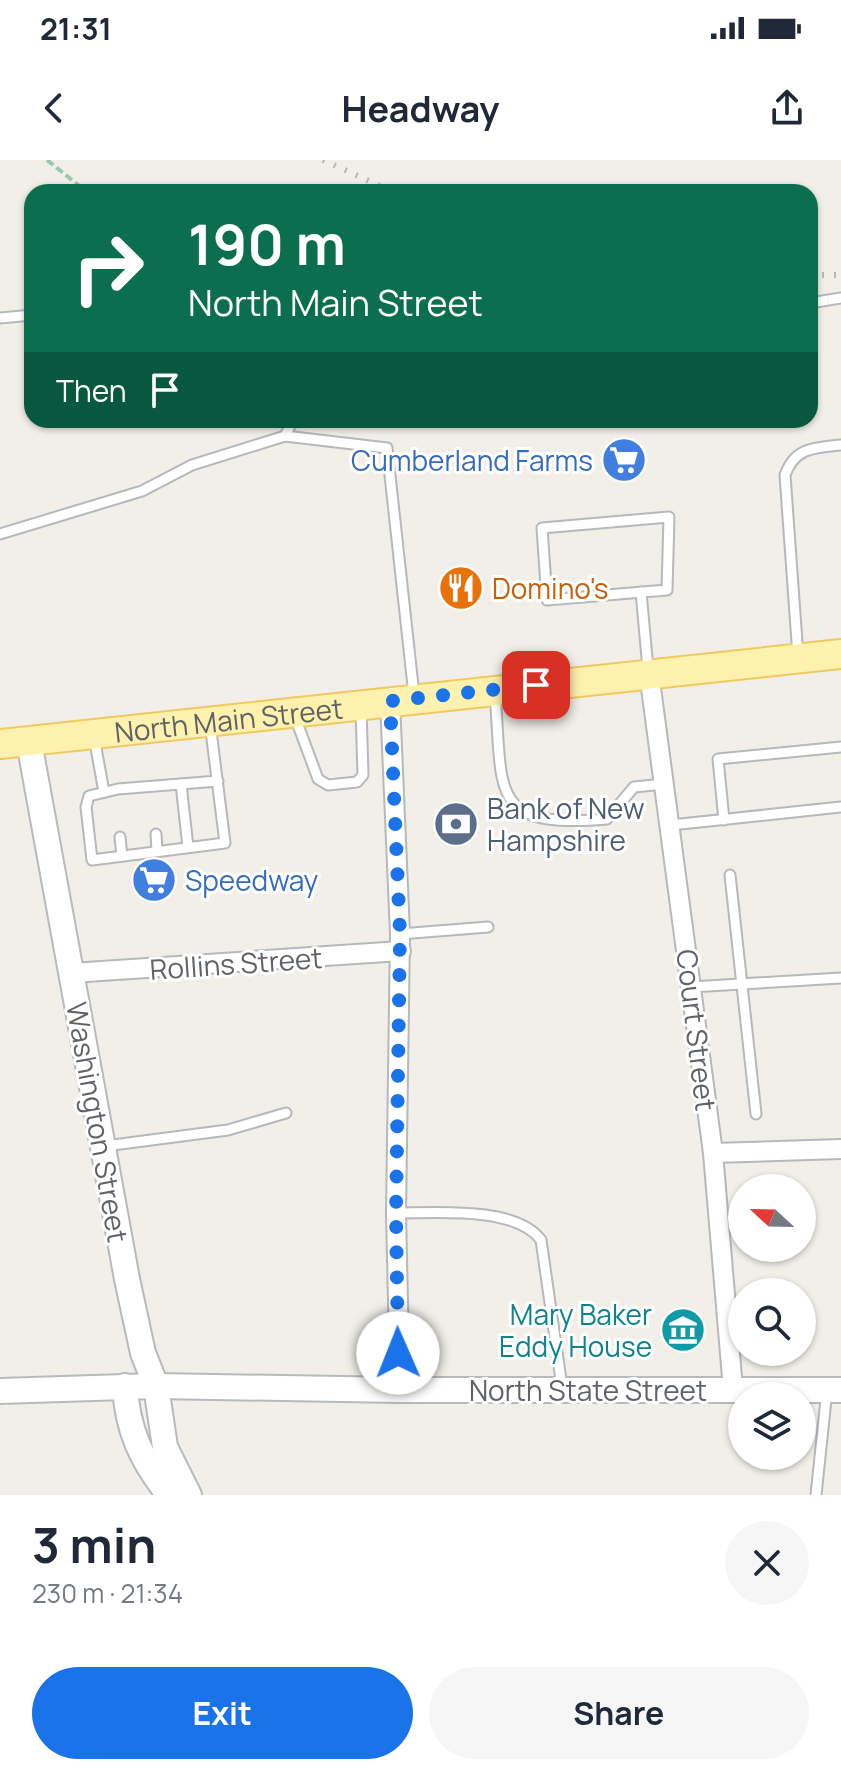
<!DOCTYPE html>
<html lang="en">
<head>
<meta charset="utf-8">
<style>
  body { margin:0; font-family:Manrope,sans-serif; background:#f6f6f7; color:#1f2937; height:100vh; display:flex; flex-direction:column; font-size:30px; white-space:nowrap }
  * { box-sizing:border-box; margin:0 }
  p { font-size:26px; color:#747a83 }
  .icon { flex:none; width:44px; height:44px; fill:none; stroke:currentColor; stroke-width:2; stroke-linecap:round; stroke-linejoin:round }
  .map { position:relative; height:1335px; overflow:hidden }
  .sheet { display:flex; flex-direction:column; background:#fff; flex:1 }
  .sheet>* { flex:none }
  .guide { position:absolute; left:24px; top:24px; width:794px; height:244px; border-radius:24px; box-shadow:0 2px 6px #0004; background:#0b6e4f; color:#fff; overflow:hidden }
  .needle { width:52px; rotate:292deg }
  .controls { position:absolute; left:728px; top:1014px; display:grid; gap:16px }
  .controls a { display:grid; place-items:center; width:88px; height:88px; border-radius:50%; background:#fff; box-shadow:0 2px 6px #0004; font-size:40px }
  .pin { position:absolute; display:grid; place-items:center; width:68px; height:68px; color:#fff; margin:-34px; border-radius:16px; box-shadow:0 4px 12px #0006 }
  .me { position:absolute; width:88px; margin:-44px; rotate:359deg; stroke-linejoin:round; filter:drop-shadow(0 0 6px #0008) }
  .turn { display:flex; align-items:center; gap:28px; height:168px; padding:0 32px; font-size:36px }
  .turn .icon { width:104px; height:104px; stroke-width:2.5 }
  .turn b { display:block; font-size:56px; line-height:68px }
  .then { display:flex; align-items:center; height:76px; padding:0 32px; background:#0003; gap:16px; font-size:30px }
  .round { display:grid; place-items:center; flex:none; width:84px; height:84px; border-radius:42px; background:#f6f6f7 }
  .summary { display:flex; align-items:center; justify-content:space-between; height:136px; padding:0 32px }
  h1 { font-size:48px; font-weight:700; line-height:60px }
  .action { display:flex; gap:16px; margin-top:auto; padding:16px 32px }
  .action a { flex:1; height:92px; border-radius:48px; background:#1a73e8; color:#fff; font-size:32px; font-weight:700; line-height:92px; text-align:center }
  .action a+a { background:#f6f6f7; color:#1f2937 }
  .status { display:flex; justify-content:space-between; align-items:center; height:56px; padding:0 40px; background:#fff; direction:ltr }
  .status svg { height:22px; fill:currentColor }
  header { display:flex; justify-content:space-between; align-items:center; height:104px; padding:0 32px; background:#fff; font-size:36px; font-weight:700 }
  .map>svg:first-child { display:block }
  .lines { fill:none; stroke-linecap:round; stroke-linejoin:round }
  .lane-casing { stroke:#b5b8bc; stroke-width:13 }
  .street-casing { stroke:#b5b8bc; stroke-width:22 }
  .secondary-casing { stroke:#b6babf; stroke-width:28 }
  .primary-casing { stroke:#f2c960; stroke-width:32 }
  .path { stroke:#9cc7a9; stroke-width:4; stroke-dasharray:8 4; stroke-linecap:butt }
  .lane { stroke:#fff; stroke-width:9 }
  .street { stroke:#fff; stroke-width:18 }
  .secondary { stroke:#fff; stroke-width:24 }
  .primary { stroke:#fff2af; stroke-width:28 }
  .rail { stroke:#b6b7b8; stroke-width:6; stroke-dasharray:2 10; stroke-linecap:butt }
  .route { stroke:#1a73e8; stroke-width:14; stroke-dasharray:0 25.2 }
  .labels { text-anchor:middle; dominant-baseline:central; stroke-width:6; stroke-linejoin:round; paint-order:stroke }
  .shop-label { font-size:28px; fill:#366cbe; stroke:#fff; text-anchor:end }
  .food-label { font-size:28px; fill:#c56008; stroke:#fff; text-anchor:start }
  .street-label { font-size:28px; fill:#5f6368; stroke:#fff }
  .service-label { font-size:28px; fill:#4e5e75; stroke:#fff; text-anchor:start }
  .culture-label { font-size:28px; fill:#0d838f; stroke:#fff; text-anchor:end }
</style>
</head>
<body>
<div class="status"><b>21:31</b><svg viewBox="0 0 49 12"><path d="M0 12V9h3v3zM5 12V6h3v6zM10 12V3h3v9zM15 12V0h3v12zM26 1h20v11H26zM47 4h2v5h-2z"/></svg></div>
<header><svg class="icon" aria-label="back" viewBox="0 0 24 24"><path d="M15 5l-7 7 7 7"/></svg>Headway<svg class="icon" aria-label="share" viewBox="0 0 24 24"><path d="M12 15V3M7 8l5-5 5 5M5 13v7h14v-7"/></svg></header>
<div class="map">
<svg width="841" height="1335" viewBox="0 0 841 1335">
  <rect width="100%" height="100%" fill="#f1efe8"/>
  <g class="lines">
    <g class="lane-casing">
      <g id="lane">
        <path d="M 810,143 L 841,138"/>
        <path d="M 0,158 L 32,155"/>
        <path d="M 285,276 L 387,288 L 414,535"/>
        <path d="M 669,357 L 667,430 L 547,440 L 542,368 Z"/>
        <path d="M 0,374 L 142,331 L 192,305 L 285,276 L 293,260"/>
        <path d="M 641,432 L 648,509"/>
        <path d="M 798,496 L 785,315 C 795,287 814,288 841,285"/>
        <path d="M 495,533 C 503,633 488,669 607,659 L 634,627 L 664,624"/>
        <path d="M 295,557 L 318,619 L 328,625 L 357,622 L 363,615 L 361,548"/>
        <path d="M 210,563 L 225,683 L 92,700 L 86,647 L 89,636 L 118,629 L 218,621"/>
        <path d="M 94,577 L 104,632"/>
        <path d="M 181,624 L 188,687"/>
        <path d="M 724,660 L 718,599 L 841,587"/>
        <path d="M 671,665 L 841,647"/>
        <path d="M 156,674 L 157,691"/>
        <path d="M 120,677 L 122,696"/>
        <path d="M 730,715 L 756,954"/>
        <path d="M 400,774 L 488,767"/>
        <path d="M 691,827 L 841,818"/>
        <path d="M 105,986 L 228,970 L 286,953"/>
        <path d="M 396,1053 C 436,1053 516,1046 541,1080 L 562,1227"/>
        <path d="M 816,1335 L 827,1230"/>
      </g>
    </g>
    <g class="street-casing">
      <g id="street">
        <path d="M 649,513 L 713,993 L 733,1229"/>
        <path d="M 390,541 L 400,774 L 396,1053 L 400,1230"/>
        <path d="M 71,813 L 401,791"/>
        <path d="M 713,993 L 841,989"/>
      </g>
    </g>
    <g class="secondary-casing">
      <g id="secondary">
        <path d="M 29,582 L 127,1119 L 143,1193 L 156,1226 L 165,1287 L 189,1335"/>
        <path d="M 125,1226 C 127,1270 142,1301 169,1335"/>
        <path d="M 0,1231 L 156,1226 L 400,1230 L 841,1230"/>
      </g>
    </g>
    <g class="primary-casing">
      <g id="primary">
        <path id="s1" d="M 0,584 L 841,494"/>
      </g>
    </g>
    <path class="path" d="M 47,0 L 87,32"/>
    <use href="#lane" class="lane"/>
    <use href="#street" class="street"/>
    <use href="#secondary" class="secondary"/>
    <use href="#primary" class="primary"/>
    <g class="rail">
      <path d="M 323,0 L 393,32"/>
      <path d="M 810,115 L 841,115"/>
    </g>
  </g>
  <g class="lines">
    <path class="route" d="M 398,1193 L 396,1053 L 400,774 L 390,541 L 536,525"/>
  </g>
  <defs>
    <g id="supermarket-disc" transform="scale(2.3)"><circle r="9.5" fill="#3f7fe0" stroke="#fff"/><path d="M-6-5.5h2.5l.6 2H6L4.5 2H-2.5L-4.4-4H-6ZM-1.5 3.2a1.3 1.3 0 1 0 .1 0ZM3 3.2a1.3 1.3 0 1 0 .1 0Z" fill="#fff"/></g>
    <g id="restaurant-disc" transform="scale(2.3)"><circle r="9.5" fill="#e8710a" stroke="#fff"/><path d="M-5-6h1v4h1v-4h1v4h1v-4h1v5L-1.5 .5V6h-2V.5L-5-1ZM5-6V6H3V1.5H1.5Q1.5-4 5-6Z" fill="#fff"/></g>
    <g id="bank-disc" transform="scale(2.3)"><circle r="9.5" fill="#5c6f8a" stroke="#fff"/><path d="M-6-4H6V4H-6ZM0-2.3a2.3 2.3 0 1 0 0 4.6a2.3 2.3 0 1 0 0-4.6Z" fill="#fff"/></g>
    <g id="museum-disc" transform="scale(2.3)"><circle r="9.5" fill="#0f9aa8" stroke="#fff"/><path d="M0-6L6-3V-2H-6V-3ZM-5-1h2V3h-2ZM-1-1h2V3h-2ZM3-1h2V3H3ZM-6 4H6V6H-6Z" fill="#fff"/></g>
  </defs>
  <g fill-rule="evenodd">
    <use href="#supermarket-disc" x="624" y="300"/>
    <use href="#restaurant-disc" x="461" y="428"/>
    <use href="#bank-disc" x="456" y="664"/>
    <use href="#supermarket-disc" x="154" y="720"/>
    <use href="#museum-disc" x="683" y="1170"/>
  </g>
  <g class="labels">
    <g class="shop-label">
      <text x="593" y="300">Cumberland Farms</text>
      <text x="185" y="720" text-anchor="start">Speedway</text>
    </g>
    <g class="food-label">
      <text x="492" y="428">Domino's</text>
    </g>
    <g class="street-label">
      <text stroke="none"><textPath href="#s1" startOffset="230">North Main Street</textPath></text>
      <text transform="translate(236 803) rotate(-4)">Rollins Street</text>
      <text transform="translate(697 870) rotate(83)">Court Street</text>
      <text transform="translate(98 962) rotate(80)">Washington Street</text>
      <text x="588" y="1230">North State Street</text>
    </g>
    <g class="service-label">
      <text x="487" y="648">Bank of New<tspan x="487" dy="32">Hampshire</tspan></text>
    </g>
    <g class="culture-label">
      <text x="652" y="1154">Mary Baker<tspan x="652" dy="32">Eddy House</tspan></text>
    </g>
  </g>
</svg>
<div class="controls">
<a><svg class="needle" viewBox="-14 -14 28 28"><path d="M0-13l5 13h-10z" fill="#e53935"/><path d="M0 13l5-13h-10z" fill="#747a83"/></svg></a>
<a><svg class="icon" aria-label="search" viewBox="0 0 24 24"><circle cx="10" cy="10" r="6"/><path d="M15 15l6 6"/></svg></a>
<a><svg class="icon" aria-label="layers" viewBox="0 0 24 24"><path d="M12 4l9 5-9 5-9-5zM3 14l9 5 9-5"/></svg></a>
</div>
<div class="pin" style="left:536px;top:525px;background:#d93025"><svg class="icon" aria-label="arrive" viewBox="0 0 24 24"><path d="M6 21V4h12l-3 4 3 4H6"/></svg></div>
<svg class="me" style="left:398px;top:1193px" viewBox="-20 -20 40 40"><circle r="19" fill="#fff"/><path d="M0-13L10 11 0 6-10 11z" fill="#1a73e8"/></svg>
<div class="guide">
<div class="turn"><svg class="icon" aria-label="right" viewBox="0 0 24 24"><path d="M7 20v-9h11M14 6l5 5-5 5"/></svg><div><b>190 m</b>North Main Street</div></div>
<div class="then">Then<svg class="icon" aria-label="arrive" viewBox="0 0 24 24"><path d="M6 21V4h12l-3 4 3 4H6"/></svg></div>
</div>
</div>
<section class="sheet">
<div class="summary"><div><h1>3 min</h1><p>230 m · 21:34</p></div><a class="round"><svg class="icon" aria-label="close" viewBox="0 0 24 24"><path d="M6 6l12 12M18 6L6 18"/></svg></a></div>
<div class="action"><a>Exit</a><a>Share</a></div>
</section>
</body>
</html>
